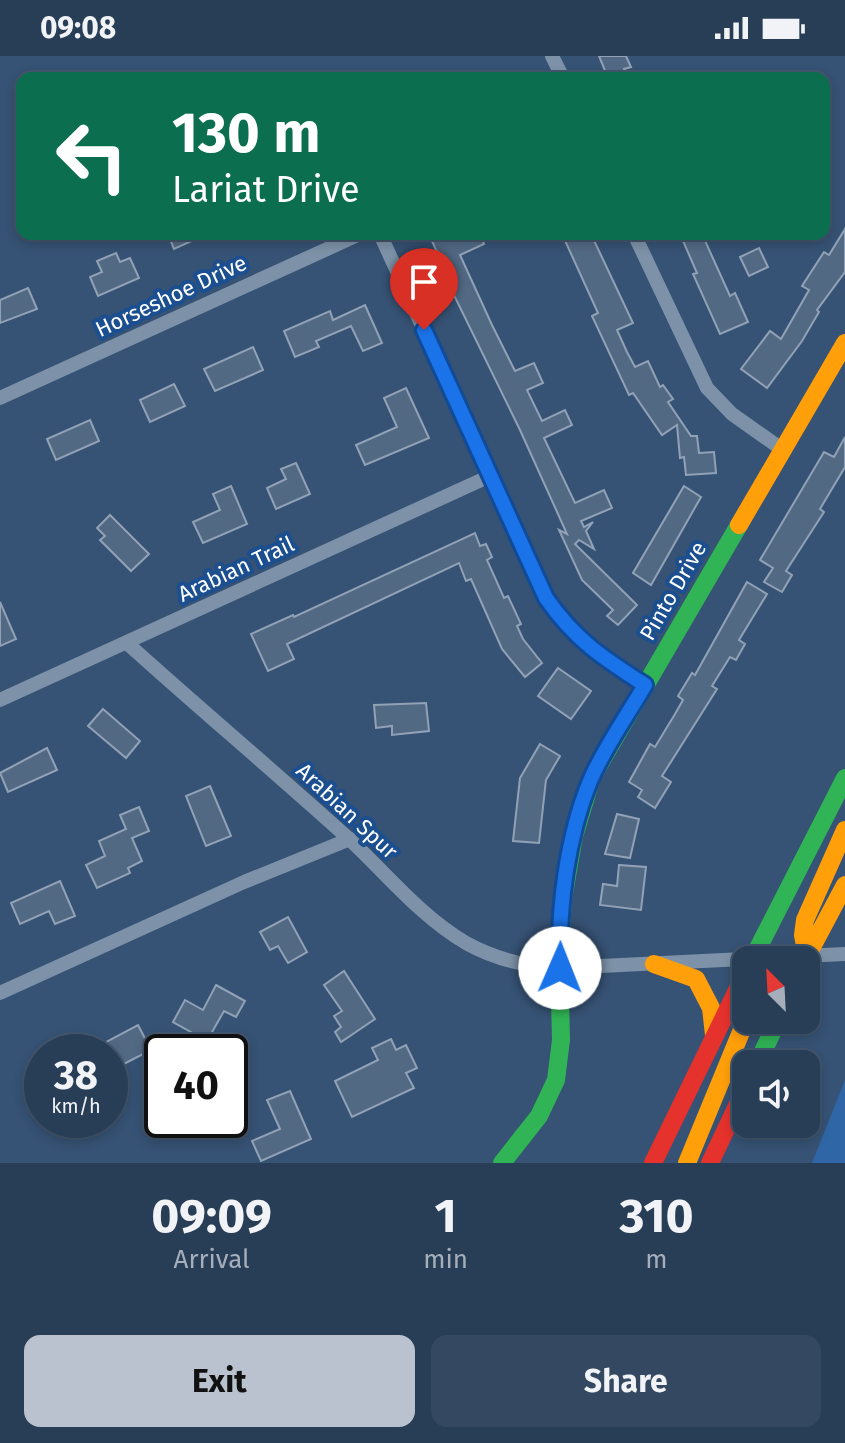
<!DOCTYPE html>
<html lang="en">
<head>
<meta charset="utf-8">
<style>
  body { margin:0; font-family:"Fira Sans",sans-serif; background:#344961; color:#f1f3f6; height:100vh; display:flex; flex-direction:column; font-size:30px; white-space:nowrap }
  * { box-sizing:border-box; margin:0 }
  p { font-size:26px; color:#a5aeba }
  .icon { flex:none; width:44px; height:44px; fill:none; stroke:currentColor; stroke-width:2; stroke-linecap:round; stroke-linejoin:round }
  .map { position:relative; height:1107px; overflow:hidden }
  .drawer { display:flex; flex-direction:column; background:#283e57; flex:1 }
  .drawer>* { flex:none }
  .hud { position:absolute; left:16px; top:16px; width:814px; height:168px; border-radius:16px; box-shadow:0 4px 12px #0003,0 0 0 2px #44576d; background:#0b6e4f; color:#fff; overflow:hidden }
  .needle { width:52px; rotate:336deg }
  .controls { position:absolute; left:732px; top:890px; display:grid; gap:16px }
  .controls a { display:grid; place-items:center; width:88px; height:88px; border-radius:16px; background:#283e57; box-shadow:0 4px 12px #0003,0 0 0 2px #44576d; font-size:40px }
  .speed { position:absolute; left:24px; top:978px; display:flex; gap:16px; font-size:40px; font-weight:700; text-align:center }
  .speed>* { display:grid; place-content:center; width:104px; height:104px; border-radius:50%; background:#283e57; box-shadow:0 4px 12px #0003,0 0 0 2px #44576d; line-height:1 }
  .speed small { font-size:20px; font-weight:400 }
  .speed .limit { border:4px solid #111; border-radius:12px; background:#fff; color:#111 }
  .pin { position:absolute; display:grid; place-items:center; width:68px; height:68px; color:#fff; margin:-82px -34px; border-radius:50% 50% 50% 0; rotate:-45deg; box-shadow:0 0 8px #0007 }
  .pin .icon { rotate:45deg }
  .me { position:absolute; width:88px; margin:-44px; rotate:1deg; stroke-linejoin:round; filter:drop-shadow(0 0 6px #0008) }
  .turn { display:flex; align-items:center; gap:28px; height:168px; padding:0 24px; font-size:36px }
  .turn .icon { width:104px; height:104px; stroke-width:2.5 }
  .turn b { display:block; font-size:56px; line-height:68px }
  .eta { display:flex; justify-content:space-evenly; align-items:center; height:136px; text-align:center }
  .eta b { font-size:48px; font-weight:700; line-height:56px }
  .button { display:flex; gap:16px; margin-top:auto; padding:16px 24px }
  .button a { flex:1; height:92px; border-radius:16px; background:#b9c2ce; color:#111; font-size:32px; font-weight:700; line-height:92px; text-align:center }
  .button a+a { background:#344961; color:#f1f3f6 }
  .status { display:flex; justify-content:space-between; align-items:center; height:56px; padding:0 40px; background:#283e57; direction:ltr }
  .status svg { height:22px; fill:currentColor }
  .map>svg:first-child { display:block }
  .green { fill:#2f66a5 }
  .building { fill:#526984; stroke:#92a2b6; stroke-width:2 }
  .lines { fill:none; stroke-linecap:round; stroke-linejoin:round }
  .street { stroke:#7d92a8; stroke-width:14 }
  .fast { stroke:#30b455; stroke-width:18 }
  .slow { stroke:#ff9f0a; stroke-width:18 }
  .jam { stroke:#e5322d; stroke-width:18 }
  .route-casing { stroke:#114b97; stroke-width:20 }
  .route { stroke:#1a73e8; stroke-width:14 }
  .labels { text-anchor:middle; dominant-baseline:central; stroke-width:8; stroke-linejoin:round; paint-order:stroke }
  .street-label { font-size:22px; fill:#fff; stroke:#1b4f8f }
</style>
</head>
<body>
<div class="status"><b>09:08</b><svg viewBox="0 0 49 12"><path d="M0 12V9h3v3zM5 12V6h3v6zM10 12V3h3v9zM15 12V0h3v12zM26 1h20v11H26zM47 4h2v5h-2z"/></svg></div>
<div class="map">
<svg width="845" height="1107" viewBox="0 0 845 1107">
  <rect width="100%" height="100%" fill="#365274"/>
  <path class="green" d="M 845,1024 L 845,1107 L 812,1107 Z"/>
  <g class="building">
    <path d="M 599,0 L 626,0 L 631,11 L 624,13 L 628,22 L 608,22 Z"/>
    <path d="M 845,173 L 845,216 L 817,254 L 819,256 L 802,285 L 767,332 L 741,313 L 770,275 L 781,283 L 809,234 L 802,230 L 824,196 L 829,199 Z"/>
    <path d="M 168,178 L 207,178 L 174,193 Z"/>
    <path d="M 447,178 L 480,178 L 484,188 L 460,199 L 492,269 L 515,315 L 534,307 L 543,327 L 527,334 L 542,365 L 565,354 L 572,369 L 544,382 L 575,447 L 604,434 L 612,452 L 581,465 L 584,471 L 593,466 L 586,475 L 594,493 L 579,484 L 575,488 L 637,549 L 618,569 L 607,560 L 613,554 L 582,524 L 559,474 L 567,478 L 520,374 L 449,229 L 451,228 L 432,185 Z"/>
    <path d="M 562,178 L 591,178 L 633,267 L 617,274 L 627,296 L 635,311 L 648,305 L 660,331 L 663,329 L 673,343 L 668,346 L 691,380 L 697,380 L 699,397 L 714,396 L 716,417 L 686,419 L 684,401 L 680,402 L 677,369 L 662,379 L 633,337 L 629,339 L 592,260 L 598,257 Z"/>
    <path d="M 680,178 L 702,178 L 730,240 L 735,237 L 748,266 L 720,278 L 693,218 L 697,217 Z"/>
    <path d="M 759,192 L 768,211 L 749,220 L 740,201 Z"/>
    <path d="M 116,197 L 120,206 L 130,202 L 139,222 L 98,240 L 90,221 L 102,216 L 97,205 Z"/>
    <path d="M 28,232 L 37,253 L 0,267 L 0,244 Z"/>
    <path d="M 365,249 L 382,287 L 363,295 L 351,270 L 316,285 L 319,291 L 295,301 L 284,275 L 330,255 L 333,264 Z"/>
    <path d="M 253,291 L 263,314 L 215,335 L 204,313 Z"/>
    <path d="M 174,328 L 185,350 L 150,366 L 140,344 Z"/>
    <path d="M 406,332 L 429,382 L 365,409 L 356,389 L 397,371 L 384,342 Z"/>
    <path d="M 90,364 L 99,385 L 56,404 L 47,383 Z"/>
    <path d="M 845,381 L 845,411 L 820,453 L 824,456 L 786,515 L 792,519 L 782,536 L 764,526 L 773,512 L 760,504 L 824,396 L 834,401 Z"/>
    <path d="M 296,407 L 310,438 L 276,453 L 267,432 L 286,423 L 281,413 Z"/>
    <path d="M 231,430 L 247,468 L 203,487 L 193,466 L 220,454 L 213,438 Z"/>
    <path d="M 684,430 L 701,441 L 651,529 L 633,517 Z"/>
    <path d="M 110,459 L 149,498 L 131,515 L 100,484 L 105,480 L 97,472 Z"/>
    <path d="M 475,477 L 480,490 L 486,488 L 492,501 L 487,504 L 504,542 L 508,540 L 521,568 L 517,570 L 523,583 L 542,607 L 525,621 L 502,593 L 471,523 L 466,525 L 459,507 L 287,588 L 294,603 L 268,615 L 251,578 L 293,559 L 294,561 Z"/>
    <path d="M 747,526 L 767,538 L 739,584 L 745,588 L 736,604 L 730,601 L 712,630 L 717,633 L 662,720 L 671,726 L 655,752 L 638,741 L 642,734 L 629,726 L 650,688 L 655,691 L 675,658 L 683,644 L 678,640 L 692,617 L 695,619 Z"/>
    <path d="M 0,546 L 16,583 L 0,590 Z"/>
    <path d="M 558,612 L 591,635 L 571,663 L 538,640 Z"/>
    <path d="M 426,647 L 429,675 L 392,679 L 392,670 L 376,672 L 374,649 Z"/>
    <path d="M 103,653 L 140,685 L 126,702 L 88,670 Z"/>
    <path d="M 540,688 L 560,700 L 546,724 L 539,787 L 513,785 L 520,722 Z"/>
    <path d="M 47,692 L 57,714 L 8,736 L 0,717 Z"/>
    <path d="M 210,730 L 231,780 L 206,790 L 186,740 Z"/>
    <path d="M 139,751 L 149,775 L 132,782 L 142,805 L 128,812 L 130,817 L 97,832 L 86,809 L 105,800 L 99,785 L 126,773 L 120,759 Z"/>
    <path d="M 617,758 L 639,763 L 630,802 L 605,798 Z"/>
    <path d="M 619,809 L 646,811 L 641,854 L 600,849 L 603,828 L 617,830 Z"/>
    <path d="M 60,825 L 75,860 L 55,868 L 49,855 L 20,868 L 11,847 Z"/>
    <path d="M 288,861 L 307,896 L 288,907 L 278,890 L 270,894 L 260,876 Z"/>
    <path d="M 344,915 L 375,963 L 341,986 L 335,976 L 341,971 L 334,960 L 342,955 L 324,929 Z"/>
    <path d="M 216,929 L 245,945 L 236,961 L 224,955 L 207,985 L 173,966 L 185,944 L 203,954 Z"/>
    <path d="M 138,969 L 151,994 L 110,1015 L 110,996 L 104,987 Z"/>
    <path d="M 391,983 L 396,994 L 406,989 L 417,1012 L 406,1017 L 414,1032 L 352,1061 L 335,1025 L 378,1004 L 372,992 Z"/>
    <path d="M 290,1035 L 311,1083 L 261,1105 L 252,1085 L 280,1073 L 267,1044 Z"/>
  </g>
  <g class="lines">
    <g class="street">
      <path d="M 552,0 L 563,22"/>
      <path d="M 380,178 L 546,542 C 575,583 603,602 645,629"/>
      <path d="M 634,178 L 707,332 L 732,358 L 783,394"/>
      <path d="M 0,342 L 360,178"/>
      <path d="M 128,588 C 200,653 275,716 348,782 C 386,817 420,860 466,887 C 495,903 527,911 560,912 L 845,898"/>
      <path d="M 0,644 L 490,420"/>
      <path d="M 0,937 L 244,826 L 350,783"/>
    </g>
    <g class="fast">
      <path d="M 752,904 L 845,722"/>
      <path d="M 757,1008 L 778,964"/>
      <path d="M 502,1107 L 539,1060 L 556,1024 L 561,984 L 559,904 L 563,843 L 574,780 L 592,721 L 739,469"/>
    </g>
    <g class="slow">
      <path d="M 739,469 L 845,287"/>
      <path d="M 807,900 L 803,879 L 805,864 L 845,774"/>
      <path d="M 805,904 L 845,829"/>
      <path d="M 654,908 L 696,923 L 711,952 L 714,979"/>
      <path d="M 687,1107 L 746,964"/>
    </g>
    <g class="jam">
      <path d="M 653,1107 L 746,916"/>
      <path d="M 710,1107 L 746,1031"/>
    </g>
  </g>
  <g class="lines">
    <g class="route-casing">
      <path id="route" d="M 424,274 L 546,542 C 575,584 603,602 645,629 C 627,660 604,692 590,725 C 567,781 558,852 560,912"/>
    </g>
    <use href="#route" class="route"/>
  </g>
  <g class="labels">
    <g class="street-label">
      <text transform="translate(171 240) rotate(-25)">Horseshoe Drive</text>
      <text transform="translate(236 513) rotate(-25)">Arabian Trail</text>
      <text transform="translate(673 535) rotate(-60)">Pinto Drive</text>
      <text transform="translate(347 755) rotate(43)">Arabian Spur</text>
    </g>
  </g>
</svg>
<div class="controls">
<a><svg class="needle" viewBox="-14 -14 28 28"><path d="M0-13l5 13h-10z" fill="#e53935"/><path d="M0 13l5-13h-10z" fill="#a5aeba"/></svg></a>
<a><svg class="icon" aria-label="sound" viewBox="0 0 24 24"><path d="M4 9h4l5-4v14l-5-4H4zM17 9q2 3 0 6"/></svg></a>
</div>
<div class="speed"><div>38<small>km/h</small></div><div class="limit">40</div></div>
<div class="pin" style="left:424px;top:274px;background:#d93025"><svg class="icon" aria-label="arrive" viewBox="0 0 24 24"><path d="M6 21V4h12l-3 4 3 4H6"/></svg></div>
<svg class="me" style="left:560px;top:912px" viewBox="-20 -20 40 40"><circle r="19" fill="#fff"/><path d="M0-13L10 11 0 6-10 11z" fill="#1a73e8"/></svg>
<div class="hud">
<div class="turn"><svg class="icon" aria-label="left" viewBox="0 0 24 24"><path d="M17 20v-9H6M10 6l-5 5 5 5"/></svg><div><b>130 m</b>Lariat Drive</div></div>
</div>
</div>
<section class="drawer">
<div class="eta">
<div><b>09:09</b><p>Arrival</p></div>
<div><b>1</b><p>min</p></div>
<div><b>310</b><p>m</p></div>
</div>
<div class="button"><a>Exit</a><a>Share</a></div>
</section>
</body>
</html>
